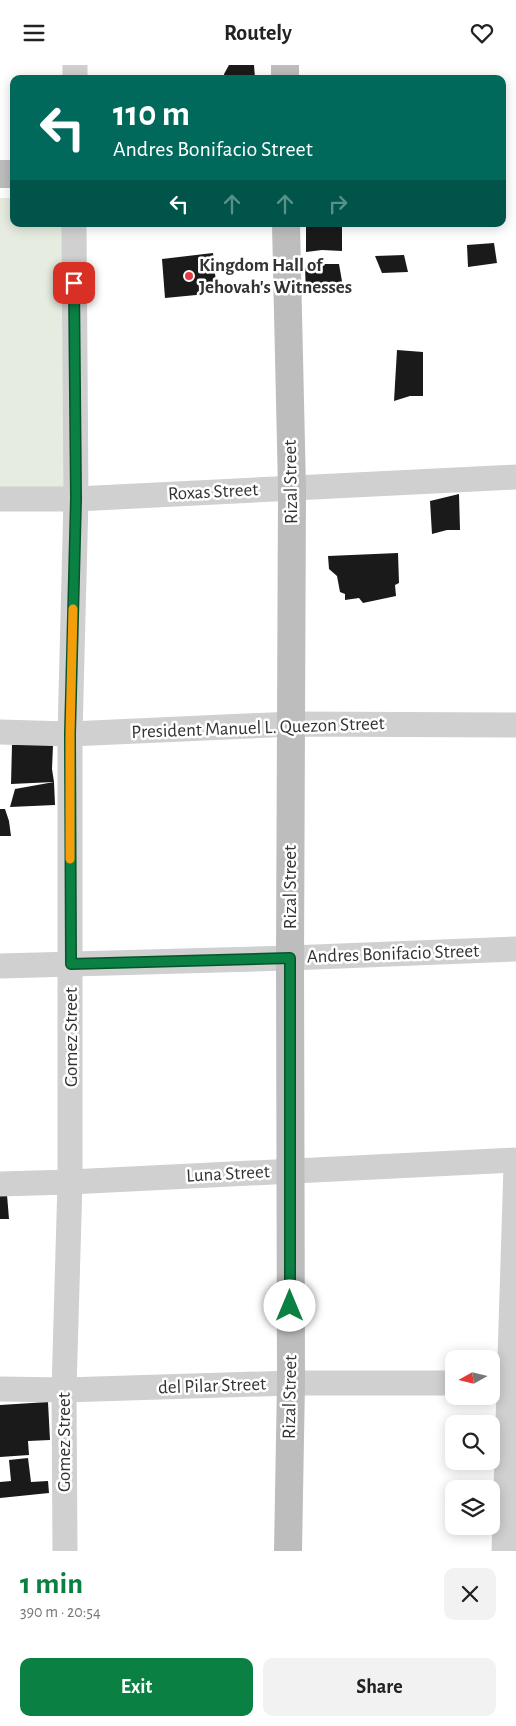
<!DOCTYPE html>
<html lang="en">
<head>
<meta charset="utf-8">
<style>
  body { margin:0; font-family:"Alegreya Sans",sans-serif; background:#f2f2f2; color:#222; height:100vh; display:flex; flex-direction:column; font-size:19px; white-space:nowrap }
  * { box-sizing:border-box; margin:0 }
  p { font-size:16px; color:#767676 }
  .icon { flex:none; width:28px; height:28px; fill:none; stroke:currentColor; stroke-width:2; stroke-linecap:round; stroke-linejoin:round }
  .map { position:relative; height:1486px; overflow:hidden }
  .drawer { display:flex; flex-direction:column; background:#fff; flex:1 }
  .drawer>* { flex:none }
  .hud { position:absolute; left:10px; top:10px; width:496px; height:152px; border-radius:10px; box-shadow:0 2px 12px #0003; background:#00695c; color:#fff; overflow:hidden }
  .needle { width:32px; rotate:262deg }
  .controls { position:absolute; left:445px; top:1285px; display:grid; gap:10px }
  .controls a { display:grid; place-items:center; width:55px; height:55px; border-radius:10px; background:#fff; box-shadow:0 2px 12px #0003; font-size:25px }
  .pin { position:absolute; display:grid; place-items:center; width:42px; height:42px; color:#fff; margin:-21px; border-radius:10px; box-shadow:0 2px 8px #0006 }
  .me { position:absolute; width:55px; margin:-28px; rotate:0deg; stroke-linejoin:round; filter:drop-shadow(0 0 4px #0008) }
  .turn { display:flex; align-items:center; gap:18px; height:105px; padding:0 20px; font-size:22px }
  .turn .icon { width:65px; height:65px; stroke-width:2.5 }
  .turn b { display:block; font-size:35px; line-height:42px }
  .lanes { display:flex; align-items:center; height:48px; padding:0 20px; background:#0003; justify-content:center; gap:25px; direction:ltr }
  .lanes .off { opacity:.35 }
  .round { display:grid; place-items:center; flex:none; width:52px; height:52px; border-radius:10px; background:#f2f2f2 }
  .headline { display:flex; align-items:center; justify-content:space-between; height:85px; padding:0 20px }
  h1 { font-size:30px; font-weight:700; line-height:38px; color:#0b8043 }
  .primary-button { display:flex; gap:10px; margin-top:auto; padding:10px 20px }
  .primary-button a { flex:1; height:58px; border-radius:10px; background:#0b8043; color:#fff; font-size:20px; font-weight:700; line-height:58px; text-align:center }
  .primary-button a+a { background:#f2f2f2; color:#222 }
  header { display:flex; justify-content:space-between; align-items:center; height:65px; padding:0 20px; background:#fff; font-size:22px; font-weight:700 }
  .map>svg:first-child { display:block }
  .green { fill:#e6ecdf }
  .building { fill:#1a1a1a }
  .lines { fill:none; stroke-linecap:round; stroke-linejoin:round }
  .street { stroke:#d0d0d0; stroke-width:25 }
  .secondary { stroke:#bdbdbd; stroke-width:28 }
  .route-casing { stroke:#07532c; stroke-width:12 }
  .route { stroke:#0b8043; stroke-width:9 }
  .slow { stroke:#f59e0b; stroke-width:9 }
  .poi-dot { fill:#e63946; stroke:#fff; stroke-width:2 }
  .labels { text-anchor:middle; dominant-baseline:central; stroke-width:5; stroke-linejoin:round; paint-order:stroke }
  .poi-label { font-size:19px; font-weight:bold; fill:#333; stroke:#fff; text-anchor:start }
  .street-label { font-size:19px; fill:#333; stroke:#fff }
</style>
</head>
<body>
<header><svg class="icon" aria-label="menu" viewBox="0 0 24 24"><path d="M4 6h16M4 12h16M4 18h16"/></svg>Routely<svg class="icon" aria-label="heart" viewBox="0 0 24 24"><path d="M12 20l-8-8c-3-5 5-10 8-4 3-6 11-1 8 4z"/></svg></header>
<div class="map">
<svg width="516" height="1486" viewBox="0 0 516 1486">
  <rect width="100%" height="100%" fill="#fff"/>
  <path class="green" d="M 0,133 L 14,133 L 14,159 L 66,159 L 69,429 L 0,428 Z"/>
  <g class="building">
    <path d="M 229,0 L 254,0 L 255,13 L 225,14 L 224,9 Z"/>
    <path d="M 306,159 L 342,159 L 342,186 L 322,185 L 306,187 Z"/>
    <path d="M 494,178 L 497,198 L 468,202 L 467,180 Z"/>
    <path d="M 213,188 L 217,228 L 165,233 L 162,194 Z"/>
    <path d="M 404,190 L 408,207 L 382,208 L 375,191 Z"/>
    <path d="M 325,199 L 339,199 L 343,222 L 306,227 L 305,203 Z"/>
    <path d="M 397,285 L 423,287 L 423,331 L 410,331 L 394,336 Z"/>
    <path d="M 459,429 L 460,465 L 447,465 L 432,469 L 430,436 Z"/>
    <path d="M 398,488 L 399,518 L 395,520 L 396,531 L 363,538 L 359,533 L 345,535 L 345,529 L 340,527 L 337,511 L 329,504 L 328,491 Z"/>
    <path d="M 12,680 L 53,680 L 52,704 L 54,717 L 11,719 Z"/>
    <path d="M 54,717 L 55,740 L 10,742 L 15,724 Z"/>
    <path d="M 0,744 L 5,744 L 9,756 L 11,771 L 0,771 Z"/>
    <path d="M 7,1130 L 9,1154 L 0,1154 L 0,1131 Z"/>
    <path d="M 48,1337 L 50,1375 L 28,1376 L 29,1390 L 0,1392 L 0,1340 Z"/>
    <path d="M 28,1393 L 31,1417 L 48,1416 L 49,1428 L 0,1433 L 0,1417 L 11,1416 L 9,1395 Z"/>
  </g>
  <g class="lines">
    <g class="street">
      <path d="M 75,14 L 75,0"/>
      <path d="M 0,434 L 76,434 L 516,412"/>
      <path d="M 0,667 L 70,669 L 292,659 L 516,660"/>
      <path d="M 0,901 L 290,893 L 516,884"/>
      <path d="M 0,1119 L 70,1117 L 516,1095"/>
      <path d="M 0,1324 L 64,1325 L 291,1318 L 454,1318"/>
      <path d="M 65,1486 L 64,1325 L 70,1117 L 70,669 L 76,434 L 74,159"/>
      <path d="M 504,1486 L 516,1101"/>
    </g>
    <g class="secondary">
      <path d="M 285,0 L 285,14"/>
      <path d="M 0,109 L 14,109"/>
      <path d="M 286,159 L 292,424 L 290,893 L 291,1318 L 288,1486"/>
    </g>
  </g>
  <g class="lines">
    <g class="route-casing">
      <path id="route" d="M 74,218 L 76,434 L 70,669 L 71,899 L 290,893 L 290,1241"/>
    </g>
    <use href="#route" class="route"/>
    <path class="slow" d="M 70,794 L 70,669 L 73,544"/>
  </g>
  <circle class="poi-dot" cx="189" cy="211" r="5"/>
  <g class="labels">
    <g class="poi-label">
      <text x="199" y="200">Kingdom Hall of<tspan x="199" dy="22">Jehovah's Witnesses</tspan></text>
    </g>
    <g class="street-label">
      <text transform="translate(291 417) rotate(-91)">Rizal Street</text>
      <text transform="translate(213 427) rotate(-3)">Roxas Street</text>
      <text transform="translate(258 663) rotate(-2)">President Manuel L. Quezon Street</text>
      <text transform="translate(290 822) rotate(-90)">Rizal Street</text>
      <text transform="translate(393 889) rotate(-2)">Andres Bonifacio Street</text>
      <text transform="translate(71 972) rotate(-90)">Gomez Street</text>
      <text transform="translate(228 1109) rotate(-3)">Luna Street</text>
      <text transform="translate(212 1321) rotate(-2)">del Pilar Street</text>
      <text transform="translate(290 1332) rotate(-89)">Rizal Street</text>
      <text transform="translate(64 1377) rotate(-90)">Gomez Street</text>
    </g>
  </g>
</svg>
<div class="controls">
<a><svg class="needle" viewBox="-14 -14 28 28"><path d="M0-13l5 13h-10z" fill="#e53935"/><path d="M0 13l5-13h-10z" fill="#767676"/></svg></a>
<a><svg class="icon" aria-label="search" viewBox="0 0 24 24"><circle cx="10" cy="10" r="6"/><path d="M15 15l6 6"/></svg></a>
<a><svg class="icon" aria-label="layers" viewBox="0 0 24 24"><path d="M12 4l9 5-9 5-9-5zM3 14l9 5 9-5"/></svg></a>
</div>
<div class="pin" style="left:74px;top:218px;background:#d93025"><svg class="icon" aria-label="arrive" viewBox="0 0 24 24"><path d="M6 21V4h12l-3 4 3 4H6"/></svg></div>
<svg class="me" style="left:290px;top:1241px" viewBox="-20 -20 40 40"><circle r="19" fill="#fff"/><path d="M0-13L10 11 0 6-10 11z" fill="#0b8043"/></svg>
<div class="hud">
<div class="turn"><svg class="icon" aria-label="left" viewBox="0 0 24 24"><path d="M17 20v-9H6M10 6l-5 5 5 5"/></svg><div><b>110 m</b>Andres Bonifacio Street</div></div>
<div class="lanes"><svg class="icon" aria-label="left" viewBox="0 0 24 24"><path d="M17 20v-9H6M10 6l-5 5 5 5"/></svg><svg class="icon off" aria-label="ahead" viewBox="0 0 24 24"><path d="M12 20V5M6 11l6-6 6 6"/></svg><svg class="icon off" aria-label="ahead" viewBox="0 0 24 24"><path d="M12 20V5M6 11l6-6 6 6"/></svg><svg class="icon off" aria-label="right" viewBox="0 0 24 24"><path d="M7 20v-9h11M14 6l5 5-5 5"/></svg></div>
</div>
</div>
<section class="drawer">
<div class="headline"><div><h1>1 min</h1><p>390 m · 20:54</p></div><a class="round"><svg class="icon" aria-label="close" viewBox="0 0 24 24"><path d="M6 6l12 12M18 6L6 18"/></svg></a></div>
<div class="primary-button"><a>Exit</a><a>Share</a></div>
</section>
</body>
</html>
